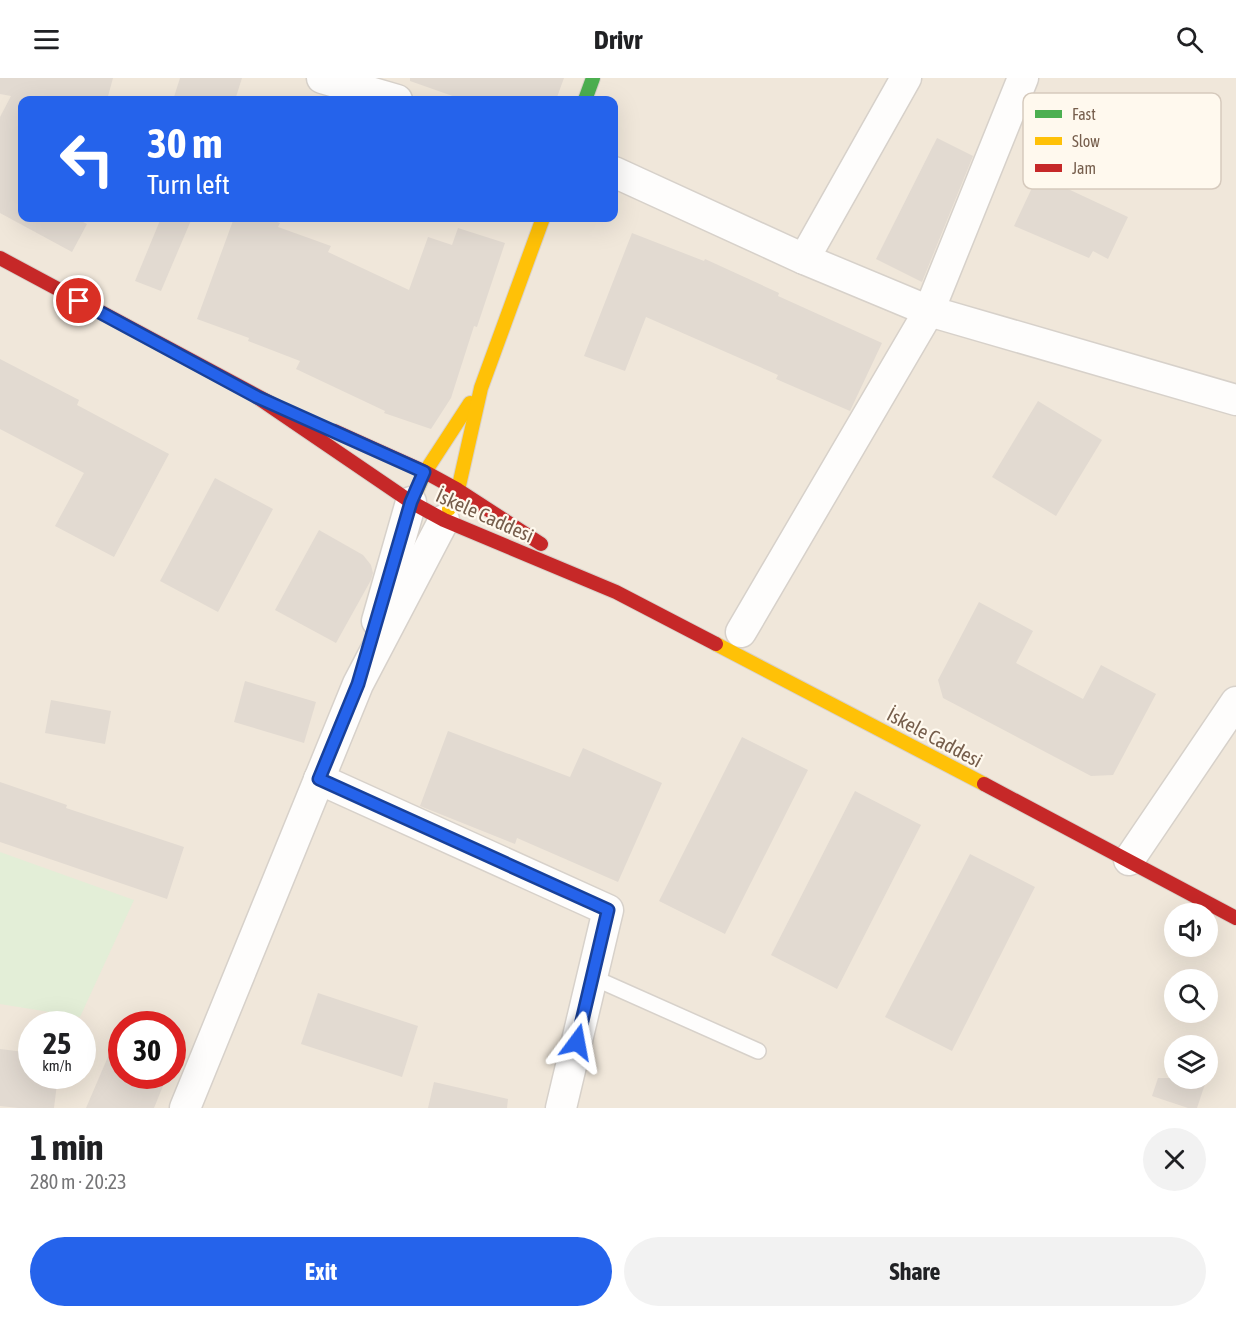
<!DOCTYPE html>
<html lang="en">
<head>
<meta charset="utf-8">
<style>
  body { margin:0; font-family:"Asap Condensed",sans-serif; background:#f2f2f2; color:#202124; height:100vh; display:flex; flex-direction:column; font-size:22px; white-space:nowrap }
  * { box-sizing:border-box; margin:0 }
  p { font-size:20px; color:#757577 }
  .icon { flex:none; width:33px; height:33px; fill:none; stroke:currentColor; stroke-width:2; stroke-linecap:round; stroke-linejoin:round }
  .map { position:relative; height:1030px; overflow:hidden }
  .side { display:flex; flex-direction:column; background:#fff; flex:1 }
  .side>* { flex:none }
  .banner { position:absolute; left:18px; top:18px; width:600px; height:126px; border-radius:12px; box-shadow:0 6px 24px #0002; background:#2563eb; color:#fff; overflow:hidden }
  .controls { position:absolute; left:1164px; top:825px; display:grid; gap:12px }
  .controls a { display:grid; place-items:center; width:54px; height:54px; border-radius:50%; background:#fff; box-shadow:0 6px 24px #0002; font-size:30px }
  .speed { position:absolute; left:18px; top:933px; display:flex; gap:12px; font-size:30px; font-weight:700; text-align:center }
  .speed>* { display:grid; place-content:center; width:78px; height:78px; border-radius:50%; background:#fff; box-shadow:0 6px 24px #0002; line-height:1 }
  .speed small { font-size:15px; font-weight:400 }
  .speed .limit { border:9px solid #d22; background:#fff; color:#111 }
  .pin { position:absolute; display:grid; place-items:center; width:51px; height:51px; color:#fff; margin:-26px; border:3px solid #fff; border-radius:50%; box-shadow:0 2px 6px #0007 }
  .me { position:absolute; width:66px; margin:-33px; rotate:13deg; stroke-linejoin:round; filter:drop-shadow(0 0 4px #0008) }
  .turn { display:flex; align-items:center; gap:21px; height:126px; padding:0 30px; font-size:27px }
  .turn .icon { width:78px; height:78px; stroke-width:2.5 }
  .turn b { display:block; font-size:42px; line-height:51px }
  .round { display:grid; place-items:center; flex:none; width:63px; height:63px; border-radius:32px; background:#f2f2f2 }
  .summary { display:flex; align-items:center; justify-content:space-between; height:102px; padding:0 30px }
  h1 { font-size:36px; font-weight:700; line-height:45px }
  .cta { display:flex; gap:12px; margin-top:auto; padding:12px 30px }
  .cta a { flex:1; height:69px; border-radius:36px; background:#2563eb; color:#fff; font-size:24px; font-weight:700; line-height:69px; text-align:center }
  .cta a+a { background:#f2f2f2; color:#202124 }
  header { display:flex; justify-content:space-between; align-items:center; height:78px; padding:0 30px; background:#fff; font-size:27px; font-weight:700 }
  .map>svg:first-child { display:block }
  .residential { fill:#f0e7da; fill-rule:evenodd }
  .green { fill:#e3eed7 }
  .building { fill:#e2dad1 }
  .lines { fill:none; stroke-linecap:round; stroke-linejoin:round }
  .lane-casing { stroke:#d7d1ca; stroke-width:18 }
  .street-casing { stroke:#d7d1ca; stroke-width:33 }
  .fast-casing { stroke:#d8d1ca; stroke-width:16 }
  .slow-casing { stroke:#d8d1ca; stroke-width:16 }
  .jam-casing { stroke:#d8d1ca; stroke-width:16 }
  .lane { stroke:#fefdfc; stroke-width:15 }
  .street { stroke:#fefdfc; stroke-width:30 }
  .fast { stroke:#4caf50; stroke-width:14 }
  .slow { stroke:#ffc107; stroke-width:14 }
  .jam { stroke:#c62828; stroke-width:14 }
  .route-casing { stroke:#184099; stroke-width:15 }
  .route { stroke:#2563eb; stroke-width:10 }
  .labels { text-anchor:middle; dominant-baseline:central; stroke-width:4.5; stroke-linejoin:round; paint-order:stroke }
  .street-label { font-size:20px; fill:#765e4c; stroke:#fff9ee }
  .key { fill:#fff9ee; stroke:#d6cabd; stroke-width:1.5 }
  .key-label { font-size:16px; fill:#765e4c }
</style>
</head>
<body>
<header><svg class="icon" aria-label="menu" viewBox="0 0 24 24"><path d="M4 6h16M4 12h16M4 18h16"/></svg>Drivr<svg class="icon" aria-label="search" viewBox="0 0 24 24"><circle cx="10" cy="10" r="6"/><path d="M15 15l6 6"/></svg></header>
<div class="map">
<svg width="1236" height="1030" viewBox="0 0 1236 1030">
  <rect width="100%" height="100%" fill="#f7f4ec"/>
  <path class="residential" d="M 0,0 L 1236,0 L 1236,1030 L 0,1030 ZM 22,22 L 614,22 L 614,140 L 22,140 ZM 1174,836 L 1208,836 L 1208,868 L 1174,868 ZM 1174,902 L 1208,902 L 1208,934 L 1174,934 ZM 32,946 L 82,946 L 82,998 L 32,998 ZM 122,946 L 172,946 L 172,998 L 122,998 ZM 1174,968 L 1208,968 L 1208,1000 L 1174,1000 Z"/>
  <path class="green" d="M 0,774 L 134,822 L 80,939 L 0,926 Z"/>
  <g class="building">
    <path d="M 0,0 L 113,0 L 107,22 L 22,22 L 22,140 L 75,140 L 87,146 L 72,174 L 0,135 L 0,39 L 11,18 L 0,16 Z"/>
    <path d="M 180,0 L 242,0 L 235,22 L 173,22 Z"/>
    <path d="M 410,0 L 564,0 L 556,22 L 464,22 L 410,3 Z"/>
    <path d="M 937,60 L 973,78 L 922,204 L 876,181 Z"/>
    <path d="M 1038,97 L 1128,139 L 1108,181 L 1093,173 L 1089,180 L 1014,148 Z"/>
    <path d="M 161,140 L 192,140 L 161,213 L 135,203 Z"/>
    <path d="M 234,140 L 265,140 L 280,145 L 278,149 L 331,168 L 328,174 L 409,212 L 428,159 L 452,167 L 458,150 L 505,165 L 477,249 L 474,248 L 451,320 L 431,351 L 384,335 L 385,333 L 296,291 L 300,283 L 248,263 L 249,260 L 197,241 Z"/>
    <path d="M 632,155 L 704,183 L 705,181 L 779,215 L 778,218 L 882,265 L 850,333 L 776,301 L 778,297 L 646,239 L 625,293 L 584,278 Z"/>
    <path d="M 0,281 L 79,322 L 77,327 L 169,376 L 114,479 L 55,448 L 84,395 L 0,351 Z"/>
    <path d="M 1038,323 L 1102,362 L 1056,438 L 992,399 Z"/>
    <path d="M 215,400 L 273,431 L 218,534 L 160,503 Z"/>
    <path d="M 319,452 L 363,477 L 371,487 L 373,495 L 371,502 L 336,565 L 275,532 Z"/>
    <path d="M 979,524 L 1033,553 L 1016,585 L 1083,621 L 1101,587 L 1156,616 L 1113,697 L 1091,698 L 943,620 L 938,602 Z"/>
    <path d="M 245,603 L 316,624 L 304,665 L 234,644 Z"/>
    <path d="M 51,622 L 111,633 L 105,666 L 45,655 Z"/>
    <path d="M 448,653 L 570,699 L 583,670 L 662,705 L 618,804 L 517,760 L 515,766 L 420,728 Z"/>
    <path d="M 742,659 L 808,692 L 725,856 L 659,823 Z"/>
    <path d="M 0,704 L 67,727 L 66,730 L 184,769 L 167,821 L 0,764 Z"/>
    <path d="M 855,713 L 921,747 L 837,911 L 771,877 Z"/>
    <path d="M 970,776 L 1035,809 L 952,973 L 885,939 Z"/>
    <path d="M 318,915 L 418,948 L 402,999 L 301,966 Z"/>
    <path d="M 122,946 L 122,998 L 167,998 L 154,1030 L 86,1030 Z"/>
    <path d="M 0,971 L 32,975 L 32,998 L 58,998 L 54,1030 L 19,1030 L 0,1028 Z"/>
    <path d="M 1158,1000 L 1207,1000 L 1197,1030 L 1188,1030 L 1152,1018 Z"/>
    <path d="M 434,1004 L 508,1021 L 507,1030 L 428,1030 Z"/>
  </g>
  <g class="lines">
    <g class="lane-casing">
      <path id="lane" d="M 592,899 L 758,973"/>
    </g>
    <g class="street-casing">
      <g id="street">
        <path d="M 322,0 L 397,22"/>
        <path d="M 614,94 L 804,181 L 929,233 L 1236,322"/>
        <path d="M 804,181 L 906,0"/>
        <path d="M 377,543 L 411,424"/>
        <path d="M 741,554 L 929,233 L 1023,0"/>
        <path d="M 319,701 L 608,832 L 561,1030"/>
        <path d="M 1129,782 L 1236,624"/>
        <path d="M 185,1030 L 358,606 L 444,442"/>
      </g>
    </g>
    <g class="fast-casing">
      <path id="fast" d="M 585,22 L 593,0"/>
    </g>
    <g class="slow-casing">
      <g id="slow">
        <path d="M 416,414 L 425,394 L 470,325"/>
        <path d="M 449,431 L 458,412 L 481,310 L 543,140"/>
        <path d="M 716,566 L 984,706"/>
      </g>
    </g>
    <g class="jam-casing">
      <g id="jam">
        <path d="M 0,180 L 276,328"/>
        <path d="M 257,319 L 411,424 L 444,442 L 616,514 L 716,566"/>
        <path d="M 334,353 L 425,394 L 458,412 L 541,466"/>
        <path d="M 984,706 L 1236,840"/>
      </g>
    </g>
    <use href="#lane" class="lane"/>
    <use href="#street" class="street"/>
    <use href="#fast" class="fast"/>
    <use href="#slow" class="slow"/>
    <use href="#jam" class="jam"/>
  </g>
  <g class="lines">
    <g class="route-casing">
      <path id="route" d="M 79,223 L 257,319 L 424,394 L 411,424 L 358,606 L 319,701 L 608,832 L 577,964"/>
    </g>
    <use href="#route" class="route"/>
  </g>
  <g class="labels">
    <g class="street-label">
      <text transform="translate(485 437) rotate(24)">İskele Caddesi</text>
      <text transform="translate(935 659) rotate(28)">İskele Caddesi</text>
    </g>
  </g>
  <rect x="1023" y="15" width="198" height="96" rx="9" class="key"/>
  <rect x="1035" y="32" width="27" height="8" fill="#4caf50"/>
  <rect x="1035" y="59" width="27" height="8" fill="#ffc107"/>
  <rect x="1035" y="86" width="27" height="8" fill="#c62828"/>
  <g class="key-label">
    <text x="1072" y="42">Fast</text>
    <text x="1072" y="69">Slow</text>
    <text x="1072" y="96">Jam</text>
  </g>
</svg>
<div class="controls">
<a><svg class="icon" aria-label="sound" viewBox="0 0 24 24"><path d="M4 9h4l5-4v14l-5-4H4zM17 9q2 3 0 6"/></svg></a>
<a><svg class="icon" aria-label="search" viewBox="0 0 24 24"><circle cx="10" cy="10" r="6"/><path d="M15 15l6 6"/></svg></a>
<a><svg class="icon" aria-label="layers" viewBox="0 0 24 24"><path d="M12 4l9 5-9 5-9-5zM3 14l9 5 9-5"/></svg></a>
</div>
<div class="speed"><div>25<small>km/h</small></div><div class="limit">30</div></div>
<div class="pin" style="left:79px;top:223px;background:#d93025"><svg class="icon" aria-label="arrive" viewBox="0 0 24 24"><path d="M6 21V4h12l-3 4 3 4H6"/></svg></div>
<svg class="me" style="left:577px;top:964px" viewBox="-20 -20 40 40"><path d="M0-17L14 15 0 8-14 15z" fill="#2563eb" stroke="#fff" stroke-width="4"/></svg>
<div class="banner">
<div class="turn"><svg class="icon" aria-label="left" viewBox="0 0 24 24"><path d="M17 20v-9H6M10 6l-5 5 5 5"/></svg><div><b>30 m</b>Turn left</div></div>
</div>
</div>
<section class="side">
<div class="summary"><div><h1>1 min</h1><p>280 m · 20:23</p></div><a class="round"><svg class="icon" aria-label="close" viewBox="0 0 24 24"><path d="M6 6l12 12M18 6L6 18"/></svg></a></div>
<div class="cta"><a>Exit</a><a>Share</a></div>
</section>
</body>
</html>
